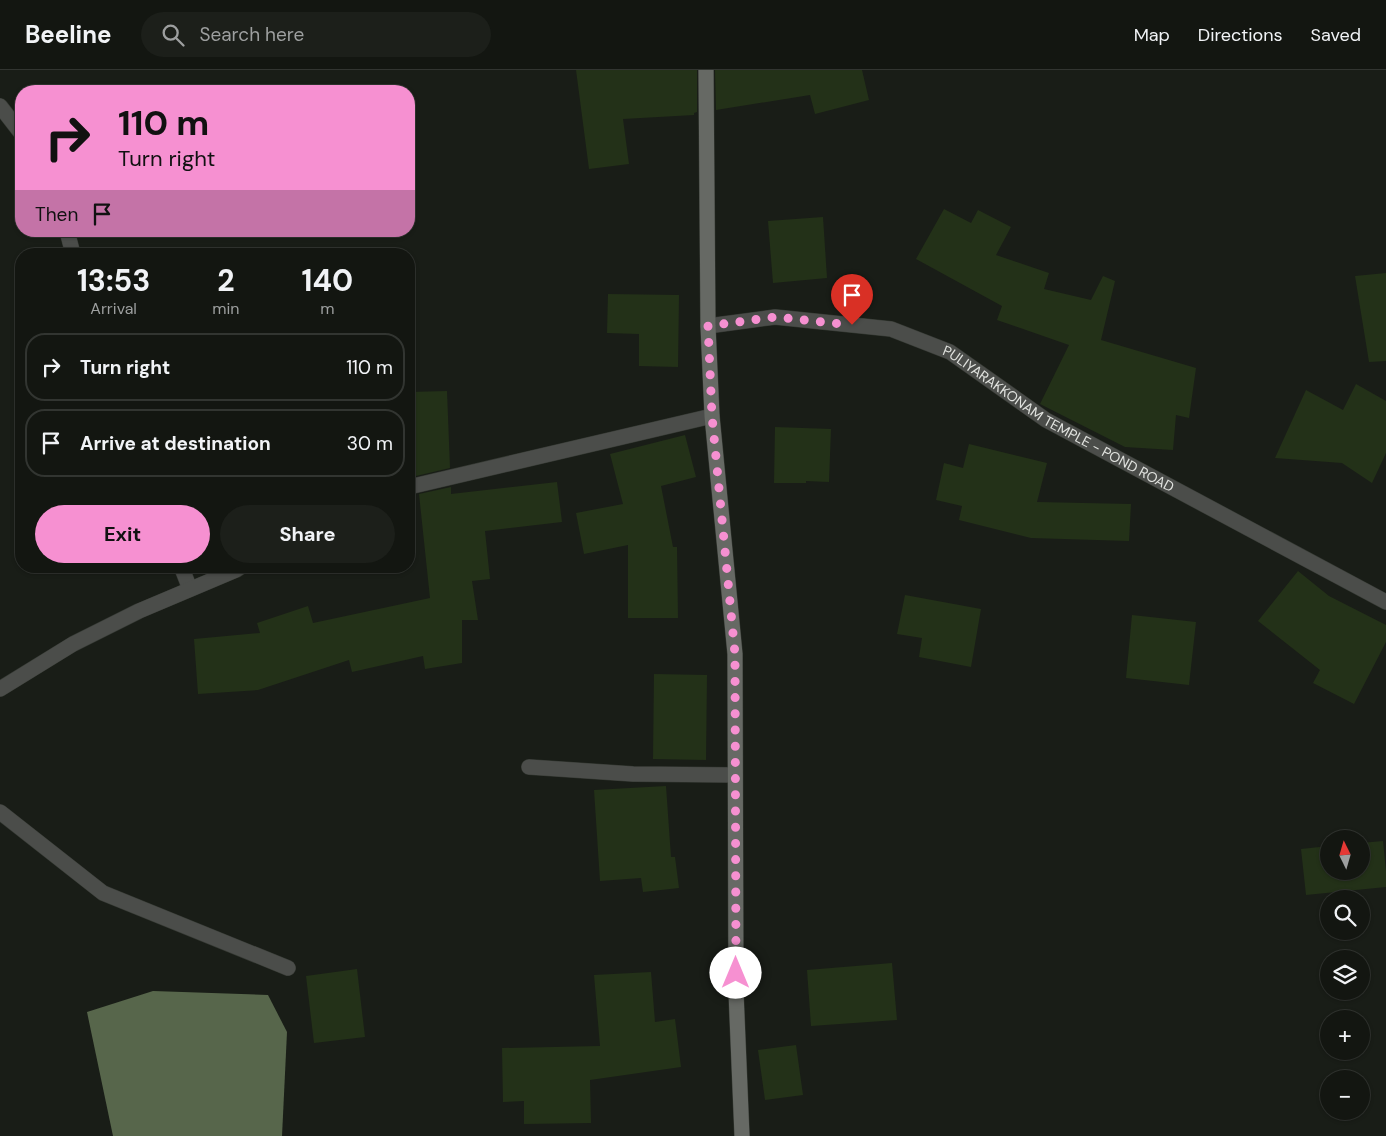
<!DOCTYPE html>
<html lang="en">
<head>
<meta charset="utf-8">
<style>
  body { margin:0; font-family:"DM Sans",sans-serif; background:#1c1f1a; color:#f1f3f6; height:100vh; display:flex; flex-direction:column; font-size:19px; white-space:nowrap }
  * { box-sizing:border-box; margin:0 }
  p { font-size:16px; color:#9d9f9f }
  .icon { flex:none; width:28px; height:28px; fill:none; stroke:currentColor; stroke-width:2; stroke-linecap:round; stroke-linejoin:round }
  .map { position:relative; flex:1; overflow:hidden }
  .details { position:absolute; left:15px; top:178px; width:400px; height:325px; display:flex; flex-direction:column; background:#131611; border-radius:20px; box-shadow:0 1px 4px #0004,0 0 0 1px #323531 }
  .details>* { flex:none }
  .banner { position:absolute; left:15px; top:15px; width:400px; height:152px; border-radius:20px; box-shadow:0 1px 4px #0004,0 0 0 1px #323531; background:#f690d1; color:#111; overflow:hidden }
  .needle { width:32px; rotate:355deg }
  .buttons { position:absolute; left:1320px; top:760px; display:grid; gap:10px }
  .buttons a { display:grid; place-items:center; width:50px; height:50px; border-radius:50%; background:#131611; box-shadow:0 1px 4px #0004,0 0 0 1px #323531; font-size:25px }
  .pin { position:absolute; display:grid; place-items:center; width:42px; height:42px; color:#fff; margin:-51px -21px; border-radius:50% 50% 50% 0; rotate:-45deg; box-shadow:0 0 5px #0007 }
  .pin .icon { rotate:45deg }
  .me { position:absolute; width:55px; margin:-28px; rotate:0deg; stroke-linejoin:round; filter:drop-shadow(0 0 4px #0008) }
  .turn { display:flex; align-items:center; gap:18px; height:105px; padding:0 20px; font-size:22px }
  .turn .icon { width:65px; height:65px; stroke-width:2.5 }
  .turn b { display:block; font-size:35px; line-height:42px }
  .then { display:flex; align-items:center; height:48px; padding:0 20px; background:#0003; gap:10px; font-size:19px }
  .eta { display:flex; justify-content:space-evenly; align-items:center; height:85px; text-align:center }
  .eta b { font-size:30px; font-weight:700; line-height:35px }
  .button { display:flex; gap:10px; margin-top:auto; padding:10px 20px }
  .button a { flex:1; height:58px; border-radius:30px; background:#f690d1; color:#111; font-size:20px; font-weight:700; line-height:58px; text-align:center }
  .button a+a { background:#1c1f1a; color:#f1f3f6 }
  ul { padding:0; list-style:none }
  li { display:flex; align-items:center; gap:15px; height:68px; margin:0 10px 8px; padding:0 10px; border:2px solid #323531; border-radius:20px }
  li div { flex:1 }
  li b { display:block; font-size:19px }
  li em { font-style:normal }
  header { display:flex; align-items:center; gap:30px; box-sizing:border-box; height:70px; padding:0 25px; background:#131611; border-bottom:1px solid #323531 }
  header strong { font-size:24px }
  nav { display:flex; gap:28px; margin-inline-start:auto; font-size:18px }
  .search { width:350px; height:45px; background:#1c1f1a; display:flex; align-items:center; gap:12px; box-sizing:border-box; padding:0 18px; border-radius:28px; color:#9d9f9f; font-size:19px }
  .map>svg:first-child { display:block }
  .water { fill:#57664b }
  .building { fill:#233118 }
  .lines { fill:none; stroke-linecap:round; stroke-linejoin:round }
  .minor-casing { stroke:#353933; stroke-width:16 }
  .secondary-casing { stroke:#353933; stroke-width:16 }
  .minor { stroke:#4b4d4a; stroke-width:15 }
  .secondary { stroke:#666964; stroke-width:15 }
  .route { stroke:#f690d1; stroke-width:9; stroke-dasharray:0 16.2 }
  .labels { text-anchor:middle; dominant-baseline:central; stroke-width:4; stroke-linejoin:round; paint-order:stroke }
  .street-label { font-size:14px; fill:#e1e3df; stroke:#10140e }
</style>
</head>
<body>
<header>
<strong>Beeline</strong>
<div class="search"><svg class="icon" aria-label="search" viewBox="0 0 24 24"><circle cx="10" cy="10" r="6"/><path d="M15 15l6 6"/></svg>Search here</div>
<nav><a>Map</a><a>Directions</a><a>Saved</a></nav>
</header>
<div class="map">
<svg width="1386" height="1066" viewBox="0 0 1386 1066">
  <rect width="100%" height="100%" fill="#191d17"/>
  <path class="water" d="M 153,921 L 268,925 L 287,962 L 282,1066 L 113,1066 L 87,942 Z"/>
  <g class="building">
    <path d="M 576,0 L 697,0 L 697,42 L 694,43 L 694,45 L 623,49 L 629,94 L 589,99 Z"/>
    <path d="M 715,0 L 862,0 L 869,30 L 815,44 L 810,25 L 716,40 Z"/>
    <path d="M 944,139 L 971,153 L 978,140 L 1011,157 L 996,185 L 1049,203 L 1044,219 L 1091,230 L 1103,206 L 1115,211 L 1101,270 L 1196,298 L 1189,348 L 1176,345 L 1173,380 L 1125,377 L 1040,334 L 1069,275 L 997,250 L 1002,236 L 916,189 Z"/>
    <path d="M 823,147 L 827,208 L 773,213 L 768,151 Z"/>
    <path d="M 1386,203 L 1386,291 L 1369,292 L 1355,206 Z"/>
    <path d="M 608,224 L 679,225 L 678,297 L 639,296 L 639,264 L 607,263 Z"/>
    <path d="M 1356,314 L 1386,331 L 1386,383 L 1372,413 L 1342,393 L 1275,388 L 1306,320 L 1343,340 Z"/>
    <path d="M 447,321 L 450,398 L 416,406 L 409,406 L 409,322 Z"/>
    <path d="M 775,357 L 831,359 L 829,412 L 806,411 L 806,413 L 774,413 Z"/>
    <path d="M 685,365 L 696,407 L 661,416 L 673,477 L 677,477 L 678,548 L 628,548 L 628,475 L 584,484 L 576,443 L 623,434 L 610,384 Z"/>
    <path d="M 969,374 L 1047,393 L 1037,432 L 1131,434 L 1129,471 L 1031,468 L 959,450 L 962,436 L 936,430 L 944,393 L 963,398 Z"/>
    <path d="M 557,412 L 562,452 L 485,461 L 490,509 L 472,511 L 478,550 L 462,550 L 462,593 L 425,599 L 423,586 L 352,602 L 349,590 L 258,620 L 198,624 L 194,569 L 260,563 L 257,553 L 308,536 L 313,553 L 430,528 L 419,424 L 451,417 L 451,424 Z"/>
    <path d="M 1298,501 L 1329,526 L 1386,555 L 1386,572 L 1354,634 L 1313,613 L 1320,600 L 1258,551 Z"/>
    <path d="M 905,525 L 981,539 L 971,597 L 919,587 L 922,568 L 897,564 Z"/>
    <path d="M 1132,545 L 1196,552 L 1189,615 L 1126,608 Z"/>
    <path d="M 654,604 L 707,605 L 706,690 L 653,689 Z"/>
    <path d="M 666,716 L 671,787 L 675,787 L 679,818 L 643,822 L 641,808 L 600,811 L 594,720 Z"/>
    <path d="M 1383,771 L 1386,801 L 1386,817 L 1306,825 L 1301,779 L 1329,776 L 1329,801 L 1361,801 L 1361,773 Z"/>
    <path d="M 892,893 L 897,950 L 811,956 L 807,900 Z"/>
    <path d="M 357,899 L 365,967 L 314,973 L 306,906 Z"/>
    <path d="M 651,902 L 655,952 L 675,949 L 681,997 L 590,1010 L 591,1053 L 524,1054 L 524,1031 L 503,1032 L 502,978 L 600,976 L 594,905 Z"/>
    <path d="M 796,975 L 803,1025 L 765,1030 L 758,980 Z"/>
  </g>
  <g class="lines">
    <g class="minor-casing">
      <g id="minor">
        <path d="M 0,36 L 21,63"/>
        <path d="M 67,161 L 73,184"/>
        <path id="s1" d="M 708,256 L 775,247 L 891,259 L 950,282 L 1046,350 L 1386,532"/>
        <path d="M 409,417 L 712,346"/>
        <path d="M 181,496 L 190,519"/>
        <path d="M 0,619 L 73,574 L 139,541 L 236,500 L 242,496"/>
        <path d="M 529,697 L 633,704 L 735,705"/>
        <path d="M 0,742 L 103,823 L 288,898"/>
      </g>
    </g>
    <g class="secondary-casing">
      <path id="secondary" d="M 706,0 L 708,256 L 712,346 L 735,584 L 736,922 L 742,1066"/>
    </g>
    <use href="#minor" class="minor"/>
    <use href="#secondary" class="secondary"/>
  </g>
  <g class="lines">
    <path class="route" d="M 736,903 L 735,584 L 712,346 L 708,256 L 775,247 L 852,255"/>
  </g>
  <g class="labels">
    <g class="street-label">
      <text stroke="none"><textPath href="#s1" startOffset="375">PULIYARAKKONAM TEMPLE - POND ROAD</textPath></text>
    </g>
  </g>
</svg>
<div class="buttons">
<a><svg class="needle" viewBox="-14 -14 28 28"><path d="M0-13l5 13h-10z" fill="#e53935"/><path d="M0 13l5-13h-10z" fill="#9d9f9f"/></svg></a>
<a><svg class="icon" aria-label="search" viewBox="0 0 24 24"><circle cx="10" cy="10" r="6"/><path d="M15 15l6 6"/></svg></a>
<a><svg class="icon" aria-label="layers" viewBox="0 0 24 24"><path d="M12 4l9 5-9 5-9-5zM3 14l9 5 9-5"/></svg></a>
<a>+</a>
<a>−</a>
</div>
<div class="pin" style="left:852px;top:255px;background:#d93025"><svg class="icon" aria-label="arrive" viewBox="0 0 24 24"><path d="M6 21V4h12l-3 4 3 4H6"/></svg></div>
<svg class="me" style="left:736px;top:903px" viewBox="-20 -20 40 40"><circle r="19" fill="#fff"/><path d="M0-13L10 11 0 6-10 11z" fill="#f690d1"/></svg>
<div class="banner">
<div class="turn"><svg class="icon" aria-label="right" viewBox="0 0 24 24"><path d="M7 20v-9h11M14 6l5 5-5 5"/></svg><div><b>110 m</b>Turn right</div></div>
<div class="then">Then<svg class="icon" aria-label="arrive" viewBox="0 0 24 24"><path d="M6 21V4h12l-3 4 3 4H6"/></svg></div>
</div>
<section class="details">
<div class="eta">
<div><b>13:53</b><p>Arrival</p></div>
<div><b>2</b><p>min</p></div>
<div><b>140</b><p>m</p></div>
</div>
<ul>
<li><svg class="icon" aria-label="right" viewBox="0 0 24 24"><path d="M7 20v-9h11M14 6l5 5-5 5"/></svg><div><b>Turn right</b></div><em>110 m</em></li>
<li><svg class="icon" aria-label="arrive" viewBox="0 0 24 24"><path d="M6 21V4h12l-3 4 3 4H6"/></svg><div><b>Arrive at destination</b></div><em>30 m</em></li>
</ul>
<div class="button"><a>Exit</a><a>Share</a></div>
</section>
</div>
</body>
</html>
